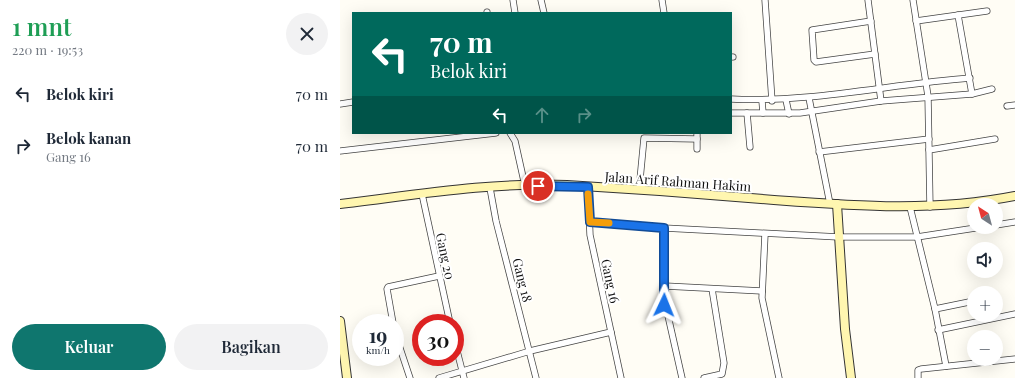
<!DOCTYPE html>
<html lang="id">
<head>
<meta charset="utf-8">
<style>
  body { margin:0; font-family:"Playfair Display",serif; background:#f2f2f3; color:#1f2937; height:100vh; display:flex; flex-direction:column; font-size:15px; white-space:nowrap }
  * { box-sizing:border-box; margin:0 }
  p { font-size:13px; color:#747a83 }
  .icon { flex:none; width:22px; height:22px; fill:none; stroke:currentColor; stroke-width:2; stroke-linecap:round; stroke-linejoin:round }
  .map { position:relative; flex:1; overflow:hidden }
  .panel { display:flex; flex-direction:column; background:#fff; width:340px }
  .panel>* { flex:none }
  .hud { position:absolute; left:12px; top:12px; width:380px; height:122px; border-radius:0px; box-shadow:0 4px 16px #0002; background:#00695c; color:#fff; overflow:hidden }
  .needle { width:26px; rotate:324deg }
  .controls { position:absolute; left:627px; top:198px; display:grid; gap:8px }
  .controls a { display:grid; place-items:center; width:36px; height:36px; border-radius:50%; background:#fff; box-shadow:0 4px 16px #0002; font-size:20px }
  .speed { position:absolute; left:12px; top:314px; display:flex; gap:8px; font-size:20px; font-weight:700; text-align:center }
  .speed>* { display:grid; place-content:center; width:52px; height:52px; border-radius:50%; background:#fff; box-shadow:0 4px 16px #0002; line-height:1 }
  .speed small { font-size:10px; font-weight:400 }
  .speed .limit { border:6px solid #d22; background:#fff; color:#111 }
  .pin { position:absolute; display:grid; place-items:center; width:34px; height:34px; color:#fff; margin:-17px; border:2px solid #fff; border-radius:50%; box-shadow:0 1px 4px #0007 }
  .me { position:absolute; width:44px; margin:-22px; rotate:2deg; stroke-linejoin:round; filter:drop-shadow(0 0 3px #0008) }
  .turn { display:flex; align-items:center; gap:14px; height:84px; padding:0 12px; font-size:18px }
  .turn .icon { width:52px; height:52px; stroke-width:2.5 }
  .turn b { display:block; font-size:28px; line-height:34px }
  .lanes { display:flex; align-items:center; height:38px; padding:0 12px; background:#0003; justify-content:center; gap:20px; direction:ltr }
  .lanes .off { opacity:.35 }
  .round { display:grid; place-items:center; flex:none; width:42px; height:42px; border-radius:21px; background:#f2f2f3 }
  .head { display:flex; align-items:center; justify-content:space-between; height:68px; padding:0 12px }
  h1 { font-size:24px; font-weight:600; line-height:30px; color:#1e9e55 }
  .button { display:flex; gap:8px; margin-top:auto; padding:8px 12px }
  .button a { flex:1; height:46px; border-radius:24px; background:#0f766e; color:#fff; font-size:16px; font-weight:600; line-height:46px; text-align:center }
  .button a+a { background:#f2f2f3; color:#1f2937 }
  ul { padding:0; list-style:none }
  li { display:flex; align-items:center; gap:12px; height:52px; padding:0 12px }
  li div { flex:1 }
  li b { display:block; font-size:15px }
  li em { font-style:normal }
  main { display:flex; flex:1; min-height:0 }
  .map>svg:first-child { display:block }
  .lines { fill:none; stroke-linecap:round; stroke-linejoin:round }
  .street-casing { stroke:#444; stroke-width:7 }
  .secondary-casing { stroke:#333; stroke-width:10 }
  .street { stroke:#fff; stroke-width:5.5 }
  .secondary { stroke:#fff6b0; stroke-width:8 }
  .route-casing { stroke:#114b97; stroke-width:10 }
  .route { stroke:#1a73e8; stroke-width:7 }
  .slow { stroke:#f59e0b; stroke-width:7 }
  .labels { text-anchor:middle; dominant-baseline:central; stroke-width:4; stroke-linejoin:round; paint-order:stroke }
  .street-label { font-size:13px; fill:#111; stroke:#fff }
</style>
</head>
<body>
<main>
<section class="panel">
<div class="head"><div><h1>1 mnt</h1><p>220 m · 19:53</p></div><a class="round"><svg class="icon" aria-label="close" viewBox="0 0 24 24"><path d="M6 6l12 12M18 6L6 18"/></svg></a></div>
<ul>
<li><svg class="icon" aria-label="left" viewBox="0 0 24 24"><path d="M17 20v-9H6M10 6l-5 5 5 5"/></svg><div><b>Belok kiri</b></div><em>70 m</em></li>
<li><svg class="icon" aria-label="right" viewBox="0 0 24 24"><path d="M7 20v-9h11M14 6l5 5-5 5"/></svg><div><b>Belok kanan</b><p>Gang 16</p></div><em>70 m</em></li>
</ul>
<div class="button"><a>Keluar</a><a>Bagikan</a></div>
</section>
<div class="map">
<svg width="675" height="378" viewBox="0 0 675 378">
  <rect width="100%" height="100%" fill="#fffdf5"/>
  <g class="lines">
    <g class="street-casing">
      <g id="street">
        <path d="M 173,0 L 175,13"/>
        <path d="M 201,0 L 204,13"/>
        <path d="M 322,0 L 324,13"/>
        <path d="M 425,0 L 432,101"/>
        <path d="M 528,0 L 541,101"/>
        <path d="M 573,0 L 588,96 L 590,207"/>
        <path d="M 147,12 L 147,13"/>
        <path d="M 618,15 L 632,94"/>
        <path d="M 531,21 L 472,30 L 474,60 L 476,62 L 535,54"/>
        <path d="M 576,21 L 647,11"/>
        <path d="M 391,57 L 393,57"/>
        <path d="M 469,98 L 490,204"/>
        <path d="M 391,99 C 471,103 550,84 630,78"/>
        <path d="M 446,100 L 449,114"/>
        <path d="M 422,101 L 423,113"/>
        <path d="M 0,104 L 13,102"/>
        <path d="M 667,106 L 675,105"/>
        <path d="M 391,113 L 460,113 L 541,101 L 632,94 L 652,89"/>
        <path d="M 407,113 L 410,147"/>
        <path d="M 170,133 L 175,141 L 185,186"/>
        <path d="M 357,149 L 357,133"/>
        <path d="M 589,150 L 655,139"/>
        <path d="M 0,151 L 156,133"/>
        <path d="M 479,152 L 589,139"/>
        <path d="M 248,187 L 250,235 L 281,378"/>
        <path d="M 150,188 L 156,221 L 196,378"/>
        <path d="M 299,190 L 304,138 L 357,139"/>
        <path d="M 82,194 L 110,323"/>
        <path d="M 570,207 L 595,309 L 606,366"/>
        <path d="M 249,222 L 324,228 L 499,237 L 577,237 L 642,227"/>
        <path d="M 656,225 L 675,222"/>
        <path d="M 324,228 L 324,298 L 342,378"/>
        <path d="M 425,234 L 422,298 L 439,378"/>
        <path d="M 325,286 L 422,291"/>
        <path d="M 595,309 L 634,301"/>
        <path d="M 53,323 L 47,289 L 48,287 L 99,276"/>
        <path d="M 598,330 L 675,314"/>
        <path d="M 55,333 L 70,378"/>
        <path d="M 115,343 L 124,378"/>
        <path d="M 99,378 L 190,351 L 271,332"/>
        <path d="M 364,378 L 382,374 L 384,363 L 372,289"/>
        <path d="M 578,378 L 578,370 L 581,369 L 675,359"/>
      </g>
    </g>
    <g class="secondary-casing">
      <g id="secondary">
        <path d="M 0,204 C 75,195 151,182 227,185 C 296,189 365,194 434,200 C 516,206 594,212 675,196"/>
        <path d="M 497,204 L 505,329 L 511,378"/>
        <path d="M 0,321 L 7,378"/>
      </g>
    </g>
    <use href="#street" class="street"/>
    <use href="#secondary" class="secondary"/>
  </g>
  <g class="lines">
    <g class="route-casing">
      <path id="route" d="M 198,186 L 248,187 L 250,222 L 324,228 L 324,305"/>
    </g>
    <use href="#route" class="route"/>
    <path class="slow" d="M 248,194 L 250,222 L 269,223"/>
  </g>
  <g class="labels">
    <g class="street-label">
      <text transform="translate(338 181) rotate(4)">Jalan Arif Rahman Hakim</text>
      <text transform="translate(106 256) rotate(78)">Gang 20</text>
      <text transform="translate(183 280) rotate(76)">Gang 18</text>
      <text transform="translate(271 281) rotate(78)">Gang 16</text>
    </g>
  </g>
</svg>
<div class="controls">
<a><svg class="needle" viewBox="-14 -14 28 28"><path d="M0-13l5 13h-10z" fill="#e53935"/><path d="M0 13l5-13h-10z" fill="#747a83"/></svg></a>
<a><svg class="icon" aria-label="sound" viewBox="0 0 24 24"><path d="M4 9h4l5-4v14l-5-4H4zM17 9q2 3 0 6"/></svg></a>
<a>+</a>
<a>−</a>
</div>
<div class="speed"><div>19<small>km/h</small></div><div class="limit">30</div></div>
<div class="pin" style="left:198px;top:186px;background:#d93025"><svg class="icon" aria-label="arrive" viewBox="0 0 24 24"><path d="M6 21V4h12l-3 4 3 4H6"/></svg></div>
<svg class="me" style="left:324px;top:305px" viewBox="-20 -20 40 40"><path d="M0-17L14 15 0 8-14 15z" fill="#1a73e8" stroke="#fff" stroke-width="4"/></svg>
<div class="hud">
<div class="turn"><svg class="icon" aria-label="left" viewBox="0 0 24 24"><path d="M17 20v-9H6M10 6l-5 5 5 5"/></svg><div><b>70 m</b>Belok kiri</div></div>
<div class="lanes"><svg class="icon" aria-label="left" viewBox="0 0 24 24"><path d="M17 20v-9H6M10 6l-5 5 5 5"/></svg><svg class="icon off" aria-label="ahead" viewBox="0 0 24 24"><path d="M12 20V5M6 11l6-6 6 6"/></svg><svg class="icon off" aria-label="right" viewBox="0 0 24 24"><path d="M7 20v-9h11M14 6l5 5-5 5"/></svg></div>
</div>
</div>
</main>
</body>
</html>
